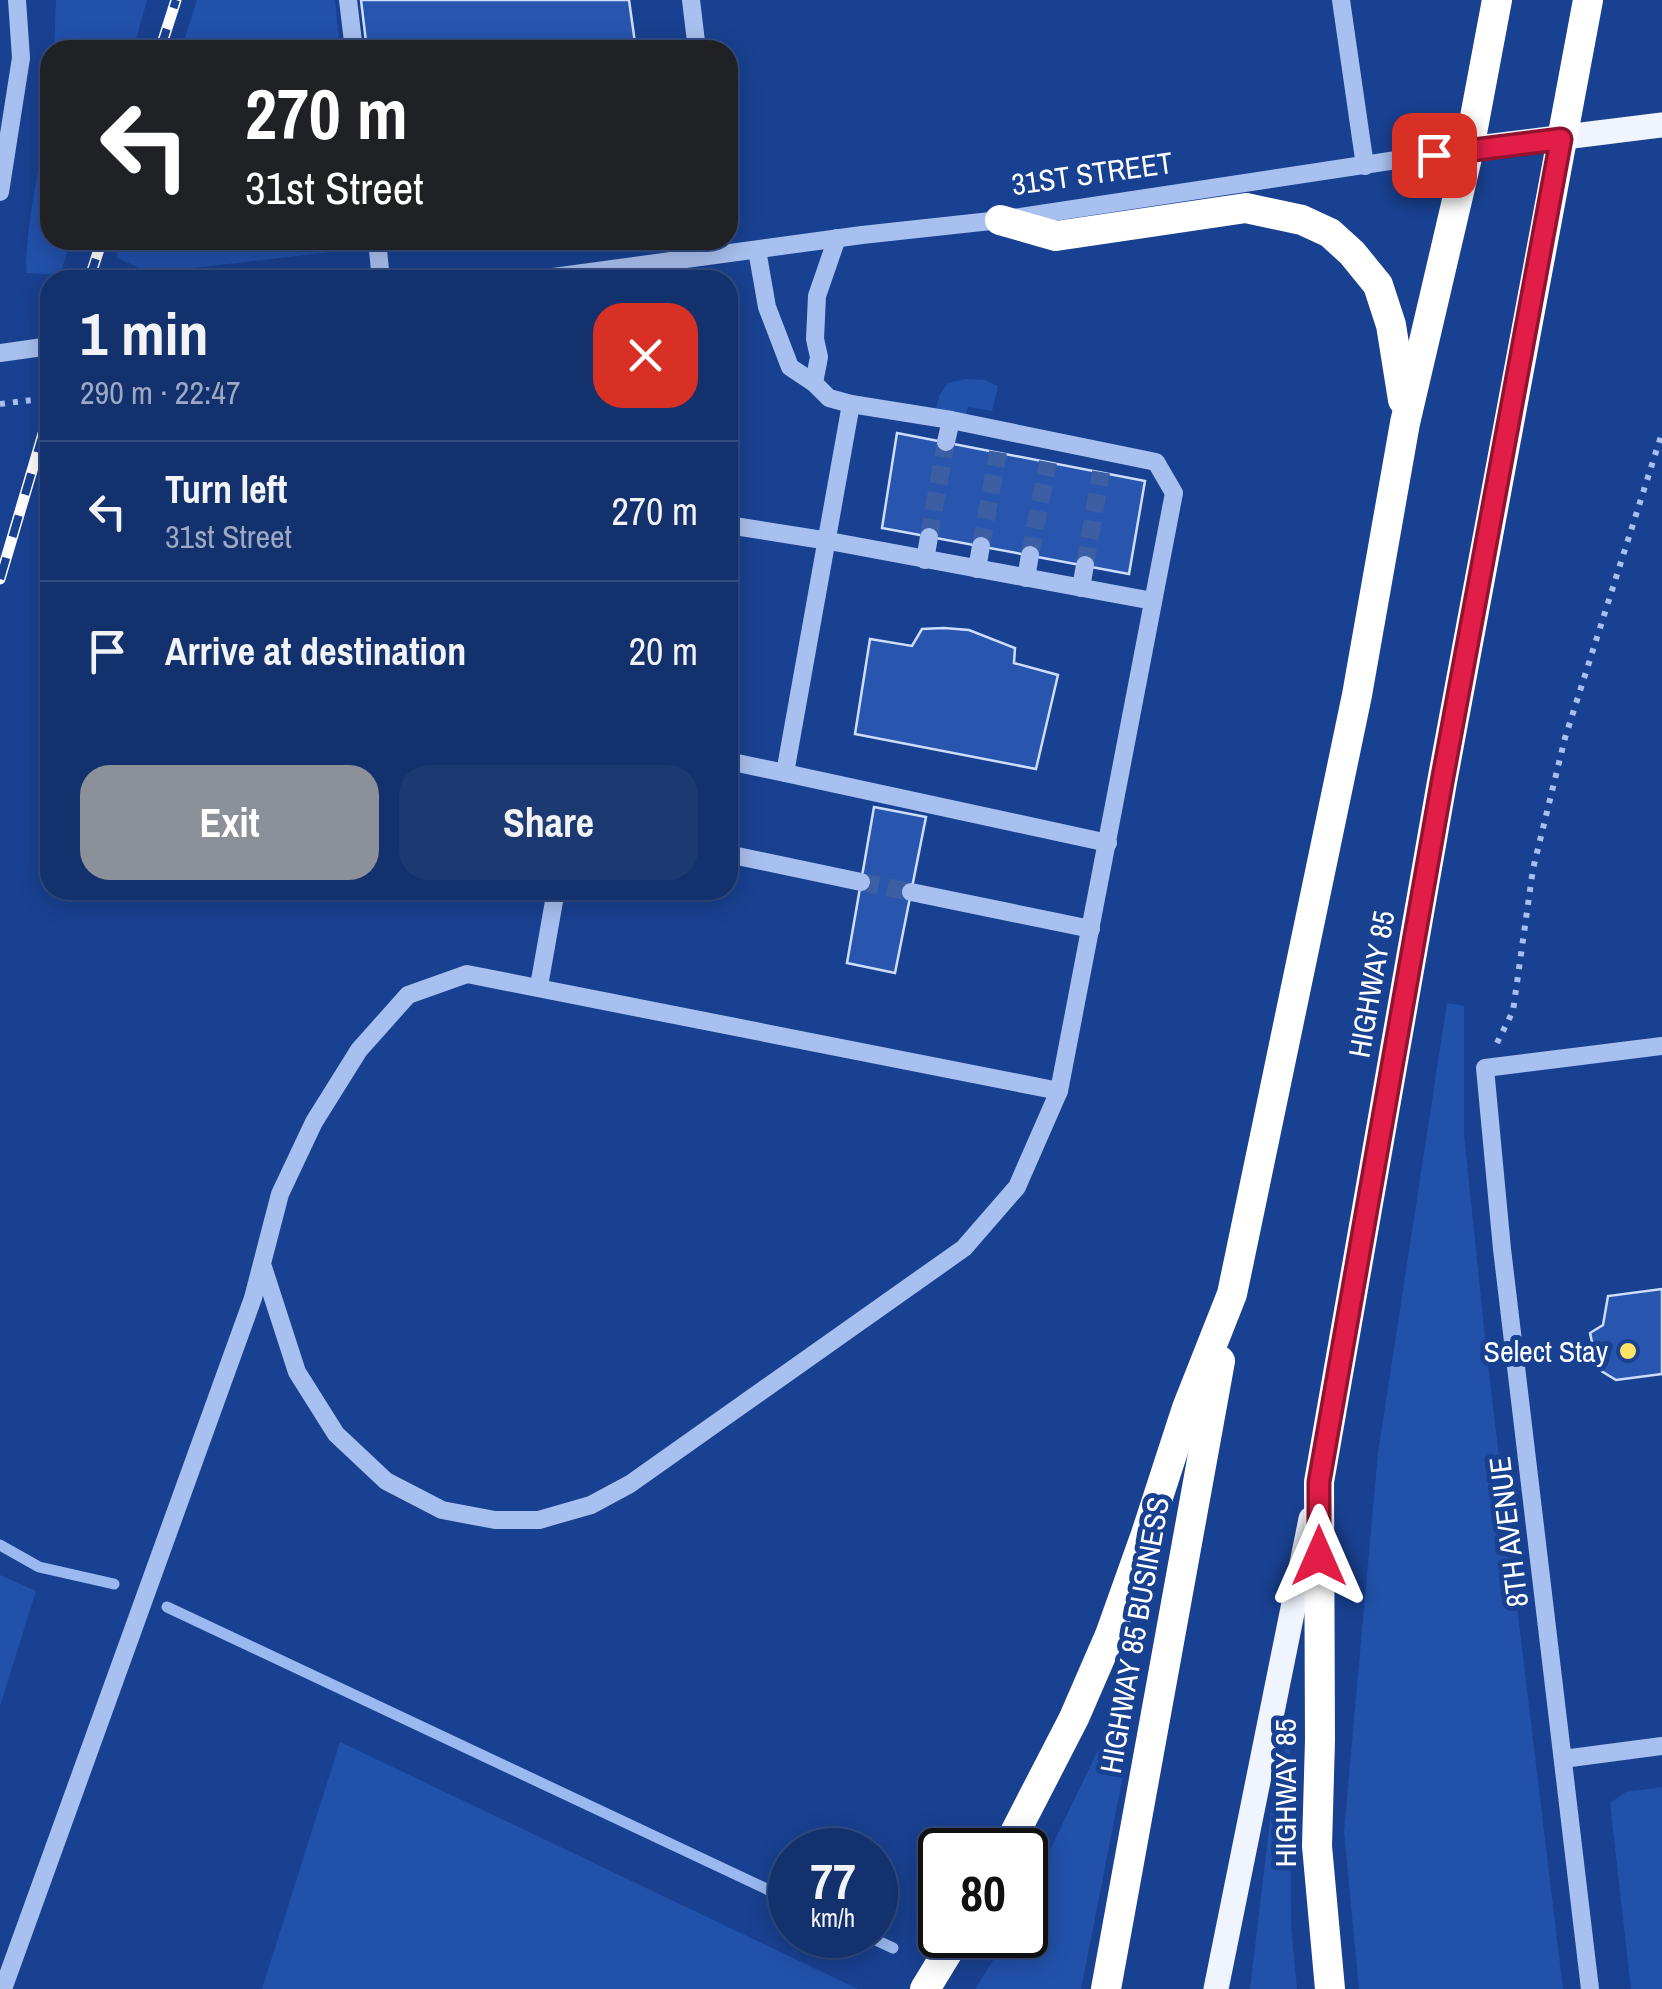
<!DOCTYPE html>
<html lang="en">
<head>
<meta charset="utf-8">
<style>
  body { margin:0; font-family:"Archivo Narrow",sans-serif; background:#1c3972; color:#f1f3f6; height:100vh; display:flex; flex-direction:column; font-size:38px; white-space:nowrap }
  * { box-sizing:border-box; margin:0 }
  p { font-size:32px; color:#9da9c2 }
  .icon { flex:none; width:55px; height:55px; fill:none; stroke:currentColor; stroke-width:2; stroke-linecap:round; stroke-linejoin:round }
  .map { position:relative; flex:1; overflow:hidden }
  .drawer { position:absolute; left:40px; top:270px; width:698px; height:630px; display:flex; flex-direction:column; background:#13316d; border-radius:30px; box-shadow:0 5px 25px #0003,0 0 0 2px #324c80 }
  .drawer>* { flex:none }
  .banner { position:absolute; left:40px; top:40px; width:698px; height:210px; border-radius:30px; box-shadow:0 5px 25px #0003,0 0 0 2px #324c80; background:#202124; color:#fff; overflow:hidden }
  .speed { position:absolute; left:768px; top:1828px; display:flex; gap:20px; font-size:50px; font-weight:700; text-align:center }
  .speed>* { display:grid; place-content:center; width:130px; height:130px; border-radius:50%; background:#13316d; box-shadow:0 5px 25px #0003,0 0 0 2px #324c80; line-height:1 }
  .speed small { font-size:25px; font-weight:400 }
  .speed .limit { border:5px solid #111; border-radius:15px; background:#fff; color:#111 }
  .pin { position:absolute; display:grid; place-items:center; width:85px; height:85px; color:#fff; margin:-42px; border-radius:20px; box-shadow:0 5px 15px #0006 }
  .me { position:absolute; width:110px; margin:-55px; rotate:0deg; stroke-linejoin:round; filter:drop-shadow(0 0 8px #0008) }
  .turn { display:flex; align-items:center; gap:35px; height:210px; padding:0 40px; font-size:45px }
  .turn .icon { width:130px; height:130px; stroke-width:2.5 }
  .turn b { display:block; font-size:70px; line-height:85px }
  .round { display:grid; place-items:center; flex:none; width:105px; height:105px; border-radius:30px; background:#1c3972 }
  .headline { display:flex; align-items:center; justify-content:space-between; height:170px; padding:0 40px }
  h1 { font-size:60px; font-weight:700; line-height:75px }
  .primary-button { display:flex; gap:20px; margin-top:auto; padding:20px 40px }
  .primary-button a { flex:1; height:115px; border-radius:30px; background:#8c9099; color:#fff; font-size:40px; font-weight:700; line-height:115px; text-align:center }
  .primary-button a+a { background:#1c3972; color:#f1f3f6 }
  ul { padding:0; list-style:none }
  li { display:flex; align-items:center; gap:30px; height:140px; padding:0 40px; border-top:2px solid #324c80 }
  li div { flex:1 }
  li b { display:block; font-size:38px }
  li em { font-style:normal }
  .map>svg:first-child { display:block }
  .green { fill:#2251aa }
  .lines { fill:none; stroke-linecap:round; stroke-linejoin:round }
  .stream { stroke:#9ab9f1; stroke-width:11 }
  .building { fill:#2856af; stroke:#ceddfb; stroke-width:2.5 }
  .minor-tunnel { stroke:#3c5ea2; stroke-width:18; stroke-dasharray:18 9; stroke-linecap:butt }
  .path { stroke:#a8c0ef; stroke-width:6; stroke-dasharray:5 8; stroke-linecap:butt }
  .minor { stroke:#a8c0ef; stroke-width:18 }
  .major { stroke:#f0f4ff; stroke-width:25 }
  .highway { stroke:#fff; stroke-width:30 }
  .rail-casing { stroke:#fff; stroke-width:11 }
  .rail { stroke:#194191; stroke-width:8; stroke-dasharray:22; stroke-linecap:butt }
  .route-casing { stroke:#92132f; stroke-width:25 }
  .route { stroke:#e11d48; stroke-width:18 }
  .poi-dot { fill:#ffe366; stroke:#194191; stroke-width:4 }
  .labels { text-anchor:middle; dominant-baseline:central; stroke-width:10; stroke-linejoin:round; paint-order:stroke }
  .street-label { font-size:30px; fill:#fff; stroke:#194191 }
  .poi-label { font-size:30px; fill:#fff; stroke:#194191; text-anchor:end }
</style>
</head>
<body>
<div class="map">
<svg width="1662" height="1989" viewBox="0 0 1662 1989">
  <rect width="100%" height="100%" fill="#194191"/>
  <g class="green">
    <path d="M 56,0 L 147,0 L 133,50 L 54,50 Z"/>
    <path d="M 197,0 L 335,0 L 340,50 L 181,50 Z"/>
    <path d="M 50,90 L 50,240 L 71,240 L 60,275 L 26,273 C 26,212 45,152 50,90 Z"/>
    <path d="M 122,240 L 333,240 L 331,252 L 149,273 L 116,257 Z"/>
    <path d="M 966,379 L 985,380 L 998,386 L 992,411 L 968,407 L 964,423 L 936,411 L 939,396 L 948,383 Z"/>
    <path d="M 1447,1003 L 1464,1006 L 1464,1134 L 1487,1357 L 1563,1989 L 1359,1989 L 1344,1831 L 1378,1453 Z"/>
    <path d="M 0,1575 L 36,1591 L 0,1706 Z"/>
    <path d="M 1121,1706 L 1133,1712 L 1133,1725 L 1081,1989 L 975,1989 L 1009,1935 L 1025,1935 L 1025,1902 L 1113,1719 Z"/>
    <path d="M 1290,1727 L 1291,1925 L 1297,1989 L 1250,1989 L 1272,1804 Z"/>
    <path d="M 340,1742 L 858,1989 L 262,1989 Z"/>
    <path d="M 1662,1787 L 1662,1989 L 1631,1989 L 1610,1803 L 1626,1792 Z"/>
  </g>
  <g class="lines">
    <g class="stream">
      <path d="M 0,1545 L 39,1567 L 114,1584"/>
      <path d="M 167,1607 L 790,1900"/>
      <path d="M 865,1935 L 893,1948"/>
    </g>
  </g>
  <g class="building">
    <path d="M 361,0 L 629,0 L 636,50 L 367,50 Z"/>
    <path d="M 897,433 L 1145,481 L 1129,574 L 882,528 Z"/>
    <path d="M 944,628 L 969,630 L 1015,648 L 1014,663 L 1058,675 L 1036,769 L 855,734 L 870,639 L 912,646 L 922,629 Z"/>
    <path d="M 874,807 L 926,817 L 895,973 L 847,963 Z"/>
    <path d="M 1662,1289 L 1662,1374 L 1616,1380 L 1598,1369 L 1590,1333 L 1603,1325 L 1608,1296 Z"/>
  </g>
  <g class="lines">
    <g class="minor-tunnel">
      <path d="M 929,537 L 946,442"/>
      <path d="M 981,546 L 998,452"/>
      <path d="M 1030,555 L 1048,462"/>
      <path d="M 1085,565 L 1101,472"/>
      <path d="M 861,882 L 911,892"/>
    </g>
    <g class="path">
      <path d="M 0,404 L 40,399"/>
      <path d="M 1497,1043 L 1513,1011 L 1533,869 L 1565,738 L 1662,433"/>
    </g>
    <g class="minor">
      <path d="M 348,0 L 354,50"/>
      <path d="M 691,0 L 697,50"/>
      <path d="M 1341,0 L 1365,166"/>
      <path d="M 0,192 L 21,58 L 17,0"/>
      <path d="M 377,240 L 381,280"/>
      <path d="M 531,280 L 862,235 L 1000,220 L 1469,149"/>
      <path d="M 0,353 L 50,346"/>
      <path d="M 814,383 L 819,357 L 815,339 L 817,296 L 837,238"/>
      <path d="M 946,442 L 951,420"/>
      <path d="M 728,525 L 829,541 L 1153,601"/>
      <path d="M 925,560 L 929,537"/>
      <path d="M 977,569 L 981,546"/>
      <path d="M 1026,578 L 1030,555"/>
      <path d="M 1081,588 L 1085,565"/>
      <path d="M 728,761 L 785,773 L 851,404"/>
      <path d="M 785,773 L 1108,843"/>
      <path d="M 728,854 L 861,882"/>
      <path d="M 911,892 L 1091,929"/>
      <path d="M 539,986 L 556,890"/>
      <path d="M 263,1267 L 297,1372 L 336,1434 L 386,1481 L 442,1510 L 495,1520 L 539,1520 L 591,1505 L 630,1484 L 964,1248 L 1017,1187 L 1059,1091"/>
      <path d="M 1563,1759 L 1662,1746"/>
      <path d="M 3,1989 L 253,1298 L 280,1194 L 314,1122 L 359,1050 L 408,995 L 467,974 L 1059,1091 L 1174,493 L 1156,462 L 951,420 L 851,404 L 829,398 L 814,383 L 790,367 L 767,307 L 757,250"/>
      <path d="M 1590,1989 L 1502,1249 L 1485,1068 L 1662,1046"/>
    </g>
    <g class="major">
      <path d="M 1469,149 L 1662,125"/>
      <path d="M 1216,1989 L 1311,1519"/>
    </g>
    <g class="highway">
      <path d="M 1000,220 L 1056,236 L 1246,208 L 1302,220 L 1330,233 L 1352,253 L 1378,285 L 1391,325 L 1403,400"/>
      <path d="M 1006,1850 L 1074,1718 L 1110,1635 L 1146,1534 L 1187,1408 L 1232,1294 L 1357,695 L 1405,423 L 1469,149 L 1497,0"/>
      <path d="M 925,1989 L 958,1935"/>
      <path d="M 1106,1989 L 1220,1361"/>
      <path d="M 1330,1989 L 1317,1846 L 1320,1740 L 1319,1482 L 1442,782 L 1588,0"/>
    </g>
    <g class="rail-casing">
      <g id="rail">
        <path d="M 160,50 L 176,0"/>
        <path d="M 89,280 L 102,240"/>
        <path d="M 0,579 L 50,410"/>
      </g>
    </g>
    <use href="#rail" class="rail"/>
  </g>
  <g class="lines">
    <g class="route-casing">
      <path id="route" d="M 1319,1556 L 1319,1482 L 1442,782 L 1561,139 L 1434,155"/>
    </g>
    <use href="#route" class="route"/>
  </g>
  <circle class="poi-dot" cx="1628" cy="1351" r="10"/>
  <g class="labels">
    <g class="street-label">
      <text transform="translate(1092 173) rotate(-8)">31ST STREET</text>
      <text transform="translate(1371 984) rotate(-80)">HIGHWAY 85</text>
      <text transform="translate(1508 1532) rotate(-97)">8TH AVENUE</text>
      <text transform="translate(1134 1635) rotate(-80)">HIGHWAY 85 BUSINESS</text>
      <text transform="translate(1285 1793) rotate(-90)">HIGHWAY 85</text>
    </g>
    <g class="poi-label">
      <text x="1608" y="1351">Select Stay</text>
    </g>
  </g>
</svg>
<div class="speed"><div>77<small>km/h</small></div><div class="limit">80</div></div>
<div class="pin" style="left:1434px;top:155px;background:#d93025"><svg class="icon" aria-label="arrive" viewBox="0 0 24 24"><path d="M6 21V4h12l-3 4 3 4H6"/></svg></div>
<svg class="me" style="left:1319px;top:1556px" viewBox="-20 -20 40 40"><path d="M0-17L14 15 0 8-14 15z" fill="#e11d48" stroke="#fff" stroke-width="4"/></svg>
<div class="banner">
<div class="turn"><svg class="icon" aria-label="left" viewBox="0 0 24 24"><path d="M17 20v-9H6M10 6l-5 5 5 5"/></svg><div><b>270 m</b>31st Street</div></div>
</div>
<section class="drawer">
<div class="headline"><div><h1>1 min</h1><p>290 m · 22:47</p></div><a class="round" style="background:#d93025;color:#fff"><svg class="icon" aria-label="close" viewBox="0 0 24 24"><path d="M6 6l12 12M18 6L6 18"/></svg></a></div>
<ul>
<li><svg class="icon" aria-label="left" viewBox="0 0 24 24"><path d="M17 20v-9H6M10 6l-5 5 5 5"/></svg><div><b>Turn left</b><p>31st Street</p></div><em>270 m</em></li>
<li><svg class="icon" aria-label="arrive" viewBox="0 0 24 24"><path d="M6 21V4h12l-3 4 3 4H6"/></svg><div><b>Arrive at destination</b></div><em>20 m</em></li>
</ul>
<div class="primary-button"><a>Exit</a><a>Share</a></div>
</section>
</div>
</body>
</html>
